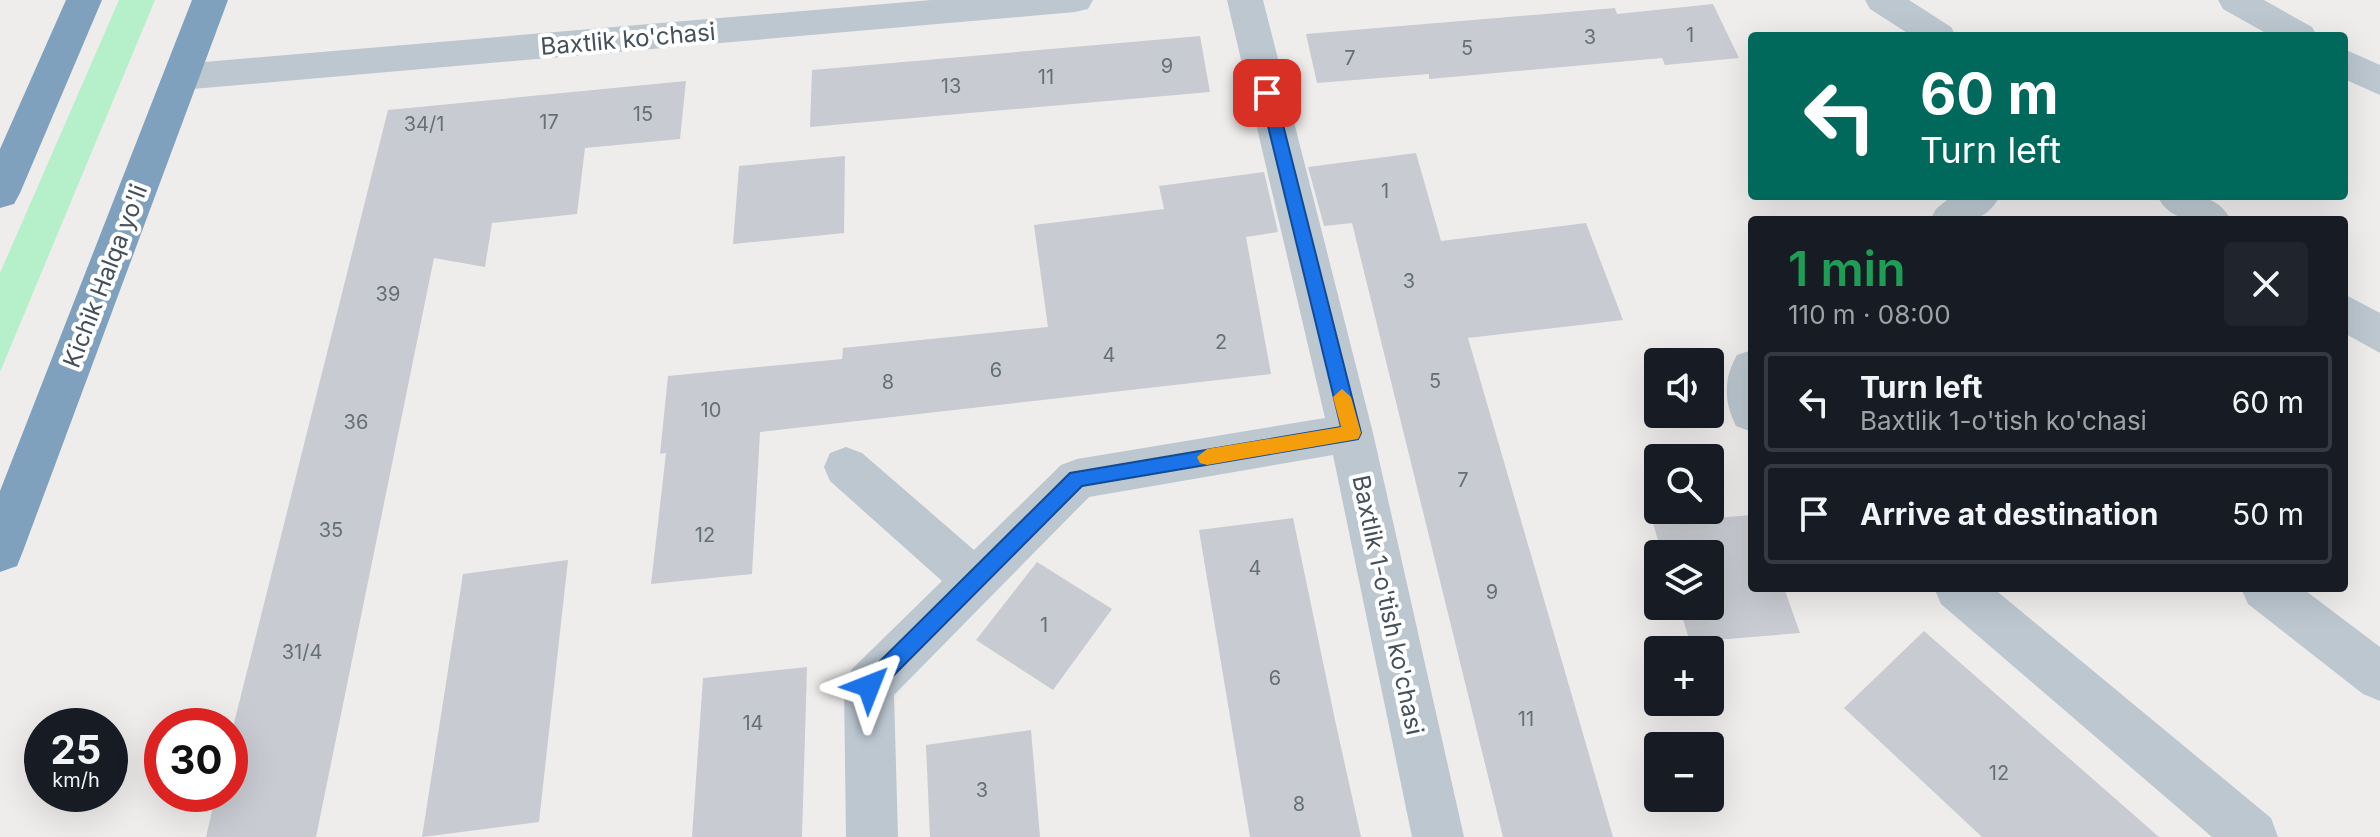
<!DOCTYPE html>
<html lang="en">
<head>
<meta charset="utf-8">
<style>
  body { margin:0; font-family:Inter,sans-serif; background:#20242c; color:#f1f3f6; height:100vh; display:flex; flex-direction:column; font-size:30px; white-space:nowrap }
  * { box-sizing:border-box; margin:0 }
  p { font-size:26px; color:#9ea1a6 }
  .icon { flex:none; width:44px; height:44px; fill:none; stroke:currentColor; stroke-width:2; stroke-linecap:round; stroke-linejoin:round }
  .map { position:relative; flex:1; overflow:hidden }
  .side { position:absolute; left:1748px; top:216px; width:600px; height:376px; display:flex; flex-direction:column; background:#171b24; border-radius:8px; box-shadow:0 8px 32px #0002 }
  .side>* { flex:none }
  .top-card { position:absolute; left:1748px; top:32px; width:600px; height:168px; border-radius:8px; box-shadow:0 8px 32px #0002; background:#00695c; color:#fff; overflow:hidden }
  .tools { position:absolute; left:1644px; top:348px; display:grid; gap:16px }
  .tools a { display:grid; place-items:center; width:80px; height:80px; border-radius:8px; background:#171b24; box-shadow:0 8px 32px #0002; font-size:40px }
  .speed { position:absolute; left:24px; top:708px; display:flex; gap:16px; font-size:40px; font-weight:700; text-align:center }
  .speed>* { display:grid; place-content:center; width:104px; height:104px; border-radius:50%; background:#171b24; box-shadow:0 8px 32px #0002; line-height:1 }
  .speed small { font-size:20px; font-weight:400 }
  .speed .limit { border:12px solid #d22; background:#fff; color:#111 }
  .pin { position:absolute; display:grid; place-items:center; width:68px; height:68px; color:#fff; margin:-34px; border-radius:16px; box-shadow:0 4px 12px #0006 }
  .me { position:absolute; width:88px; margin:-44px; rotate:45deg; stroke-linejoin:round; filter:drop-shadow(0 0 6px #0008) }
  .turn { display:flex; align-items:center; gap:28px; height:168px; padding:0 40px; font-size:36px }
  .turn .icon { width:104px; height:104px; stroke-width:2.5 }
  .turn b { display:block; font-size:56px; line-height:68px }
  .round { display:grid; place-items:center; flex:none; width:84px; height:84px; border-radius:8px; background:#20242c }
  .head { display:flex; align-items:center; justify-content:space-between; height:136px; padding:0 40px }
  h1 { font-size:48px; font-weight:600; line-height:60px; color:#1e9e55 }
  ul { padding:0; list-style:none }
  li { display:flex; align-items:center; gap:24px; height:100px; margin:0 16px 12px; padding:0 24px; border:4px solid #363941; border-radius:8px }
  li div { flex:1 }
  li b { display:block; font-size:30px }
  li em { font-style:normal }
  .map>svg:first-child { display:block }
  .green { fill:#b6f0cb }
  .building { fill:#c8cbd1 }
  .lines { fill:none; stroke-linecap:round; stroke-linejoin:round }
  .minor { fill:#bcc7d0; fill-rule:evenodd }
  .highway { fill:#80a1be; fill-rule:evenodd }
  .route { fill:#1a73e8; stroke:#114b97; stroke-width:2 }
  .slow { fill:#f59e0b }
  .labels { text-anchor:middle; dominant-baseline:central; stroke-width:8; stroke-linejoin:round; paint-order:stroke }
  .number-label { font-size:20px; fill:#656f78 }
  .street-label { font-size:24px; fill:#44505a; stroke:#fff }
</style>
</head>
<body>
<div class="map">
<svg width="2380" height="837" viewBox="0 0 2380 837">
  <rect width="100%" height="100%" fill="#efecec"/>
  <path class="green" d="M 119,0 L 155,0 L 0,372 L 0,273 Z"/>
  <g class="building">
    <path d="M 1713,4 L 1739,58 L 1665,65 L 1662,58 L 1429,79 L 1429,74 L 1317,83 L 1306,34 L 1615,8 L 1617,14 Z"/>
    <path d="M 1200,36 L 1210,92 L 810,127 L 812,70 Z"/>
    <path d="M 686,81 L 680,139 L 585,148 L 577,214 L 492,223 L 485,267 L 434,258 L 316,837 L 206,837 L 216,794 L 230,794 L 230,739 L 388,110 Z"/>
    <path d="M 1416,153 L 1441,241 L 1586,223 L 1623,320 L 1468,338 L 1613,837 L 1503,837 L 1352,223 L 1324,226 L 1308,167 Z"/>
    <path d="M 845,156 L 844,233 L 733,244 L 739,166 Z"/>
    <path d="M 1264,172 L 1278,232 L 1246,237 L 1271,374 L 760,432 L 752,574 L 651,584 L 666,453 L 660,454 L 668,376 L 842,359 L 843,348 L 1048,327 L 1034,225 L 1164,209 L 1159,186 Z"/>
    <path d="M 1752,515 L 1752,588 L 1784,588 L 1800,633 L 1690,642 L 1679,606 L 1710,606 L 1710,554 L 1662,554 L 1653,523 Z"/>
    <path d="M 1293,518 L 1335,720 L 1361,837 L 1250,837 L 1199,530 Z"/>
    <path d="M 568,560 L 539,822 L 422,837 L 463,574 Z"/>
    <path d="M 1037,562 L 1112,609 L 1053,690 L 976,640 Z"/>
    <path d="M 1924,631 L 2159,837 L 1982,837 L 1844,708 Z"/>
    <path d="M 807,667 L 802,837 L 692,837 L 703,678 Z"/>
    <path d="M 1031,730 L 1040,837 L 930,837 L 926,745 Z"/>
  </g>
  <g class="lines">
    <g class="minor">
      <path d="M 931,0 L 1093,0 L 1088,9 L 1075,12 L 181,90 L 168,86 L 163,77 L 168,68 L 181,64 Z"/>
      <path d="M 1227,0 L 1263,0 L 1373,433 L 1464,837 L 1412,837 L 1333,455 L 1089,497 L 894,695 L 898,837 L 846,837 L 844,686 L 852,669 L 942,581 L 830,481 L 824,467 L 830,453 L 846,447 L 862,453 L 974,550 L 1061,465 L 1077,459 L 1325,418 Z"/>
      <path d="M 1865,0 L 1909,0 L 1951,27 L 1956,36 L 1912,36 L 1870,9 Z"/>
      <path d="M 2218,0 L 2264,0 L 2312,27 L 2317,36 L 2271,36 L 2223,9 Z"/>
      <path d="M 2344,49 L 2380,65 L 2380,95 L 2344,79 Z"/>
      <path d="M 1952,196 L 2000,196 C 1983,227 1961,220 1930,220 L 1936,209 Z"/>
      <path d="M 2157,196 C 2187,196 2215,190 2231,220 C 2201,220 2173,226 2157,196 Z"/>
      <path d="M 2344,294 L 2380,313 L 2380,353 L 2344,333 Z"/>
      <path d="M 1752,350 L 1752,432 L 1736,426 C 1724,402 1723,379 1737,355 Z"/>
      <path d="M 1934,588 L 1993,588 L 2271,818 L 2278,837 L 2212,837 L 1941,604 Z"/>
      <path d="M 2241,588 L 2302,588 L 2380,647 L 2380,701 L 2363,694 L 2248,604 Z"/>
    </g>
    <g class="highway">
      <path d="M 66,0 L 102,0 L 20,193 L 14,204 L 0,208 L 0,149 Z"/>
      <path d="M 192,0 L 228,0 L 23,551 L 17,566 L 0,572 L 0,491 Z"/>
    </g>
  </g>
  <path class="route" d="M 1267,87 L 1275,93 L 1361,433 L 1358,439 L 1082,486 L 876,693 L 869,695 L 862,693 L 859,686 L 862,679 L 1070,473 L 1341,427 L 1260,93 Z"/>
  <path class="slow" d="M 1342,389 L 1351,397 L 1361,433 L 1358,439 L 1207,465 L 1200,463 L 1197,457 L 1207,449 L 1341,427 L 1333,397 Z"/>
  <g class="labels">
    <g class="number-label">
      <text x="1690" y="35">1</text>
      <text x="1590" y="37">3</text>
      <text x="1467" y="48">5</text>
      <text x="1350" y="58">7</text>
      <text x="1167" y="66">9</text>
      <text x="1046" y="77">11</text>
      <text x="951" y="86">13</text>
      <text x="643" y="114">15</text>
      <text x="549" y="122">17</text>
      <text x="424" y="124">34/1</text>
      <text x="1385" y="191">1</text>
      <text x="1409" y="281">3</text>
      <text x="388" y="294">39</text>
      <text x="1221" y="342">2</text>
      <text x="1109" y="355">4</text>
      <text x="996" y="370">6</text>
      <text x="1435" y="381">5</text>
      <text x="888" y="382">8</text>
      <text x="711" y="410">10</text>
      <text x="356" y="422">36</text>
      <text x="1463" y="480">7</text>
      <text x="331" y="530">35</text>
      <text x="705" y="535">12</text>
      <text x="1255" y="568">4</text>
      <text x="1492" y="592">9</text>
      <text x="1044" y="625">1</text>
      <text x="302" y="652">31/4</text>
      <text x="1275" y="678">6</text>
      <text x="1526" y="719">11</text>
      <text x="753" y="723">14</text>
      <text x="1999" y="773">12</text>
      <text x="982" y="790">3</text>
      <text x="1299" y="804">8</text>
    </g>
    <g class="street-label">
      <text transform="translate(628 39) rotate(-5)">Baxtlik ko'chasi</text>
      <text transform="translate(105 276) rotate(-69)">Kichik Halqa yo'li</text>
      <text transform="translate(1388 605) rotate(78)">Baxtlik 1-o'tish ko'chasi</text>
    </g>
  </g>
</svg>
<div class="tools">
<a><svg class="icon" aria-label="sound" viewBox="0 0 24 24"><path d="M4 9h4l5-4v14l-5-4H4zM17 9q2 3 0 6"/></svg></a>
<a><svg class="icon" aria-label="search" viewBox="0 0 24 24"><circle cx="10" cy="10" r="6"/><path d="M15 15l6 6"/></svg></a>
<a><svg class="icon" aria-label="layers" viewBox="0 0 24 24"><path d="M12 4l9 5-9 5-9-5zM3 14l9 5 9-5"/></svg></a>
<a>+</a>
<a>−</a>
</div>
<div class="speed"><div>25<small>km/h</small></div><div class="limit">30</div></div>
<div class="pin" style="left:1267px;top:93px;background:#d93025"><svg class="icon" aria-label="arrive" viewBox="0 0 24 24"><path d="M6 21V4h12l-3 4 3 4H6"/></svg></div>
<svg class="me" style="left:869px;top:686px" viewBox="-20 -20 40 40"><path d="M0-17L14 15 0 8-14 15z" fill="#1a73e8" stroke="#fff" stroke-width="4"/></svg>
<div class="top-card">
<div class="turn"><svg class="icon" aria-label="left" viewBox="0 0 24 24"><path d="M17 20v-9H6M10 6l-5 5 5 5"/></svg><div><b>60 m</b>Turn left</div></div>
</div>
<section class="side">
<div class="head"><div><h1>1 min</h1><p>110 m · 08:00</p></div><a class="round"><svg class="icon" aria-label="close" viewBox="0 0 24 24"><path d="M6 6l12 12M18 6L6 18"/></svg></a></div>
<ul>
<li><svg class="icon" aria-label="left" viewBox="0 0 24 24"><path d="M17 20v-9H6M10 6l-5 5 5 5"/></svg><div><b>Turn left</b><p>Baxtlik 1-o'tish ko'chasi</p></div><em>60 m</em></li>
<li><svg class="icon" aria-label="arrive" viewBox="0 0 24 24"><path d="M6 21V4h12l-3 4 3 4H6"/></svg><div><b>Arrive at destination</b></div><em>50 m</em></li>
</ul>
</section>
</div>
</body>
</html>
